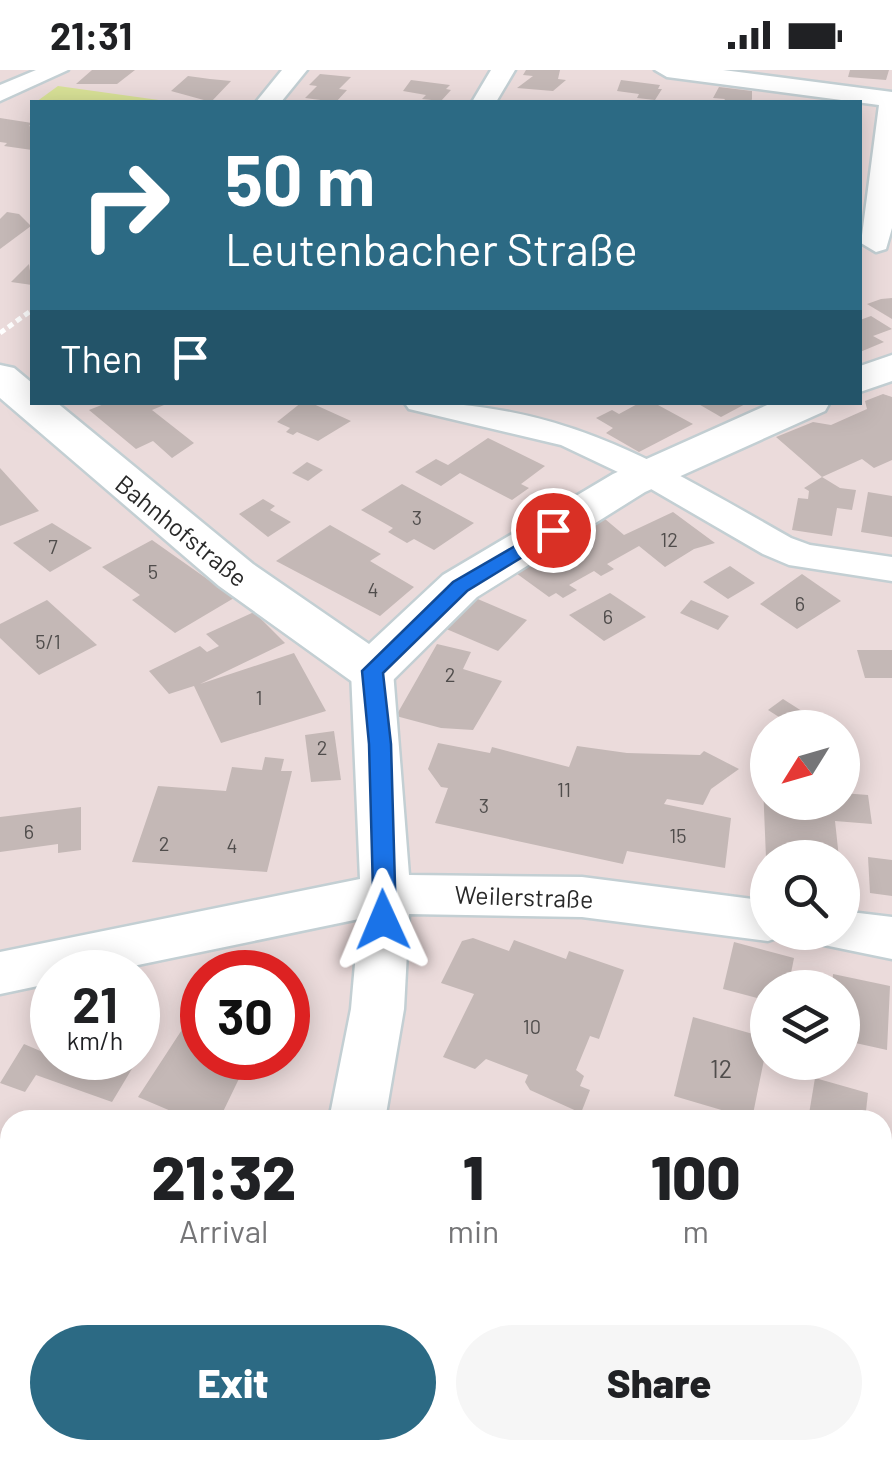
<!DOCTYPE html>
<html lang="en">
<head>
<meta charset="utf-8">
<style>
  body { margin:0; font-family:Barlow,sans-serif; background:#f6f6f6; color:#202124; height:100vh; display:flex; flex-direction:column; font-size:38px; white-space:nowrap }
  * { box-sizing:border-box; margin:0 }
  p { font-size:32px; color:#757577 }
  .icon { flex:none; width:55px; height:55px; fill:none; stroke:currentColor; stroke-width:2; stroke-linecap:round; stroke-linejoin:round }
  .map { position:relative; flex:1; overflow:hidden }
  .sheet { position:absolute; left:0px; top:1040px; width:892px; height:350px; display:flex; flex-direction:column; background:#fff; border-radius:30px 30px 0 0; box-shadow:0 5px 25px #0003 }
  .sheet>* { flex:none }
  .banner { position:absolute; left:30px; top:30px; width:832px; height:305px; border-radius:0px; box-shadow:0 5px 25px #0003; background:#2c6a84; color:#fff; overflow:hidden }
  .needle { width:65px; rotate:233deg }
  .tools { position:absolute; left:750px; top:640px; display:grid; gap:20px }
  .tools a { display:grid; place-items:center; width:110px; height:110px; border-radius:50%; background:#fff; box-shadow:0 5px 25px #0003; font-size:50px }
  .speed { position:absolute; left:30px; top:880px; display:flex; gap:20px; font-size:50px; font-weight:700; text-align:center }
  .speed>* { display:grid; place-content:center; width:130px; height:130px; border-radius:50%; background:#fff; box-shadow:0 5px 25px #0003; line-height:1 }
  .speed small { font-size:25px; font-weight:400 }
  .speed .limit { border:15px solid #d22; background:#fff; color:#111 }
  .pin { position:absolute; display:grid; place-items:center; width:85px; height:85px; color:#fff; margin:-42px; border:5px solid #fff; border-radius:50%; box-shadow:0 2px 10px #0007 }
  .me { position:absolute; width:110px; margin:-55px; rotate:359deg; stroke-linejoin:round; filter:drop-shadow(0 0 8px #0008) }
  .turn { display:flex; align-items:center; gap:35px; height:210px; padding:0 30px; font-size:45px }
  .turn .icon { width:130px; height:130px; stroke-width:2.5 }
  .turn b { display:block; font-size:70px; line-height:85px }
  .then { display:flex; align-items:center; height:95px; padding:0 30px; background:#0003; gap:20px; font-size:38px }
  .eta { display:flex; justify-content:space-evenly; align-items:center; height:170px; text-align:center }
  .eta b { font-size:60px; font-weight:800; line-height:70px }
  .action { display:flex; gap:20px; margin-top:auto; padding:20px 30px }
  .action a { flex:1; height:115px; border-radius:60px; background:#2c6a84; color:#fff; font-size:40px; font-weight:800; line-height:115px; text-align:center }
  .action a+a { background:#f6f6f6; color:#202124 }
  .status { display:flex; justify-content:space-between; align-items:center; height:70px; padding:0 50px; background:#fff; direction:ltr }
  .status svg { height:28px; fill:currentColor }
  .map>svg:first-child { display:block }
  .green { fill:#d9e297 }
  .building { fill:#c4b8b6 }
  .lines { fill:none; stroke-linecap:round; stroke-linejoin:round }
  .street-casing { stroke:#c3cfd3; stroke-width:5 }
  .secondary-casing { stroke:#c3cfd3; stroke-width:5 }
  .path { stroke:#fff; stroke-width:5; stroke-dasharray:6 4; stroke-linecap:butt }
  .street { fill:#fff; fill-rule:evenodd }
  .secondary { fill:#fff; fill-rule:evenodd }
  .route { fill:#1a73e8; stroke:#114b97; stroke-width:2.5 }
  .labels { text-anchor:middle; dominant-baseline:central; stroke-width:10; stroke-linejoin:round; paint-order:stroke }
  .number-label { font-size:20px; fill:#504d4c }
  .street-label { font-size:25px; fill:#292929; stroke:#fff }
  .near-number-label { font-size:25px; fill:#504d4c }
</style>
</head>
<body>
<div class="status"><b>21:31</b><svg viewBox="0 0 49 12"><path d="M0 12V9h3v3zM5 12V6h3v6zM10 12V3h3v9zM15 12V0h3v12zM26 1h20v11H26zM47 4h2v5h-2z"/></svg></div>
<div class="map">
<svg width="892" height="1390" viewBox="0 0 892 1390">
  <rect width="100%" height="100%" fill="#ebdbdb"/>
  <path class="green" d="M 58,16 L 173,32 L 36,32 Z"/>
  <g class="building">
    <path d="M 92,0 L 135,0 L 117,14 L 76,14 Z"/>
    <path d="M 526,0 L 560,0 L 558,9 L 566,10 L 553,21 L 517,18 L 533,6 L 523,5 Z"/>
    <path d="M 850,0 L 889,0 L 886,10 L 848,7 Z"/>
    <path d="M 320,4 L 351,7 L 339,19 L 347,20 L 336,32 L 305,28 L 317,16 L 309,15 Z"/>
    <path d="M 188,6 L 210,9 L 231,11 L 211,32 L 171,21 Z"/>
    <path d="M 411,10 L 450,15 L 446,19 L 451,20 L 441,31 L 422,29 L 426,25 L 403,21 Z"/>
    <path d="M 621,10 L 660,15 L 658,19 L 662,19 L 655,30 L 637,28 L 639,24 L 617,21 Z"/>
    <path d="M 719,17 L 752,21 L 752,29 L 751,32 L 723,32 L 725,29 L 713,28 Z"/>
    <path d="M 0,48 L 32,53 L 29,56 L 32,57 L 32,80 L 4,76 L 7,73 L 0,72 Z"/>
    <path d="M 7,142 L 19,144 L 31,156 L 0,179 L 0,149 Z"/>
    <path d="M 29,194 L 32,215 L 11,212 Z"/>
    <path d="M 892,228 L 892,249 L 867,234 L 881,229 Z"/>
    <path d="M 871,246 L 892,259 L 873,266 L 884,272 L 860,282 L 860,250 Z"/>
    <path d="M 883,324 L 892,327 L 892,390 L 874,398 L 862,389 L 822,407 L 840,418 L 856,420 L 852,440 L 837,438 L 832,466 L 792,460 L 798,428 L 808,429 L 809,421 L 804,418 L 822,407 L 776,367 L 813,352 L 831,355 L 867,339 L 865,331 Z"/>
    <path d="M 109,332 L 161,332 L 164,335 L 152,340 L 194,373 L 172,388 L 153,371 L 136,379 L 89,340 Z"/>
    <path d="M 302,332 L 309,332 L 351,351 L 318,371 L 297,362 L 293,365 L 286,362 L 290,358 L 277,352 Z"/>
    <path d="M 641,332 L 658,335 L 693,354 L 639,382 L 606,363 L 613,358 L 596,348 L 612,340 L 619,344 Z"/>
    <path d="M 695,332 L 749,332 L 721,347 Z"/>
    <path d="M 488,368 L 545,396 L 521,414 L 529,418 L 512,430 L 460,403 L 441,416 L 415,402 L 436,389 L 448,395 Z"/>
    <path d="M 307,392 L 323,400 L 308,411 L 292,403 Z"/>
    <path d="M 0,398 L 39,441 L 0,456 Z"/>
    <path d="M 402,414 L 474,453 L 434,480 L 414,469 L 407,473 L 388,462 L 393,458 L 361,440 Z"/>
    <path d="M 868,422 L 892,426 L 892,467 L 861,462 Z"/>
    <path d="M 263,429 L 275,436 L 270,440 L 291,452 L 268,467 L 239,444 Z"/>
    <path d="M 673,442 L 715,473 L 694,479 L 665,497 L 639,476 L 607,494 L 614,499 L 601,506 L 594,501 L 569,515 L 577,520 L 563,528 L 556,523 L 549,527 L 509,498 L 605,449 L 624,465 Z"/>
    <path d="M 52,453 L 92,478 L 50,502 L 13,473 Z"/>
    <path d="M 330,455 L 381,484 L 370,491 L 414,517 L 380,546 L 276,491 Z"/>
    <path d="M 152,470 L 203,506 L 234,528 L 175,563 L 132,530 L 140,525 L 102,497 Z"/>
    <path d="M 730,496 L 755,513 L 728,529 L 703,512 Z"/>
    <path d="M 802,504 L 841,531 L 797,559 L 760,534 Z"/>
    <path d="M 610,523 L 646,547 L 604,571 L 569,545 Z"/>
    <path d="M 473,527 L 527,550 L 498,581 L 444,558 Z"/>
    <path d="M 47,530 L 97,575 L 39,605 L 0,568 L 0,554 Z"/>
    <path d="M 691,530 L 729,546 L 718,560 L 680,543 Z"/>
    <path d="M 254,542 L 285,573 L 200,614 L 294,583 L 326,641 L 221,673 L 194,616 L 169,624 L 149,601 L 200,576 L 207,582 L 219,576 L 206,564 Z"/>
    <path d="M 437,574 L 471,582 L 463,599 L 502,611 L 473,660 L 441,658 L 396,646 Z"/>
    <path d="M 857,580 L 892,580 L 892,608 L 865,608 Z"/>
    <path d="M 783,629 L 805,643 L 790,654 L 768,640 Z"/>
    <path d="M 334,661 L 341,710 L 311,712 L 305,665 Z"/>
    <path d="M 438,673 L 490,683 L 492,677 L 569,697 L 577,676 L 627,683 L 700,685 L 704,681 L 739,699 L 711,719 L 703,735 L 667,729 L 664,734 L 731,748 L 725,798 L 627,781 L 623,794 L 435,753 L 448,718 L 441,717 L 428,699 Z"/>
    <path d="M 265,687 L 284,689 L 281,701 L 292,701 L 267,802 L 132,792 L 158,716 L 226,721 L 232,697 L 262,700 Z"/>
    <path d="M 763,715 L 768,716 L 768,732 L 842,732 L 842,723 L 868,725 L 872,754 L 835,751 L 839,788 L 766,788 Z"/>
    <path d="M 81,737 L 81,780 L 58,783 L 58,774 L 0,782 L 0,747 Z"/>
    <path d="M 868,787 L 892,790 L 892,826 L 870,823 Z"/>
    <path d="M 473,868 L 509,881 L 514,870 L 566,889 L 569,881 L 624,900 L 599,969 L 590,966 L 576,1000 L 584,1006 L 580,1016 L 590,1020 L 581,1043 L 530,1020 L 525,1012 L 528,1005 L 486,989 L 475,999 L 443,987 L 474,924 L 441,913 L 462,871 Z"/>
    <path d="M 734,872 L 794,888 L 788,918 L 768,918 L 768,970 L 752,1049 L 674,1026 L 693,947 L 753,964 L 761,929 L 723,919 Z"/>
    <path d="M 833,904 L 890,916 L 887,980 L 842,970 L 842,918 L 832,918 Z"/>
    <path d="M 202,948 L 202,988 L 249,988 L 219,1050 L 192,1050 L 138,1027 L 187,952 Z"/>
    <path d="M 52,972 L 52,988 L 138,988 L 138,980 L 142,982 L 112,1032 L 36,1005 L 25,1022 L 0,1013 L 24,974 L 45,983 Z"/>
    <path d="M 815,1008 L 868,1023 L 865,1050 L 808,1050 Z"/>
    <path d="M 0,1208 L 10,1212 L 10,1357 L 0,1352 Z"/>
    <path d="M 882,1320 L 892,1321 L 892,1378 L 882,1377 Z"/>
    <path d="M 234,1380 L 340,1380 L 335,1390 L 229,1390 Z"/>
    <path d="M 399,1380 L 486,1380 L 511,1390 L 395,1390 Z"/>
  </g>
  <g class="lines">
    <g class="street-casing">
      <g id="street">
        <path d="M 36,0 L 68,0 L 0,31 L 0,15 Z"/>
        <path d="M 282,0 L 307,0 L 281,32 L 256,32 Z"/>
        <path d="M 491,0 L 515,0 L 496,32 L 472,32 Z"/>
        <path d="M 655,0 L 723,0 L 892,22 L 892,158 L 886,179 L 876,182 L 861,173 L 879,35 L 667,7 Z"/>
        <path d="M 404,332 C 564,332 657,392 791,468 L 810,475 L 892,487 L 892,511 L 789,495 L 763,484 L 639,412 L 561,375 L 409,339 Z"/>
        <path d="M 372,587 L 387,591 L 393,601 L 409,805 L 582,807 L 768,831 L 768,862 L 786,865 L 768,871 L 582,847 L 409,844 L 404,939 L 385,1050 L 329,1050 L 351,939 L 359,849 L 104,902 L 52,902 L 52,913 L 0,924 L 0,882 L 360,809 L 351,601 L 357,591 Z"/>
        <path d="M 842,841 L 892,847 L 892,889 L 824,875 L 818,862 L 842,862 Z"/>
        <path d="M 108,1380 L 178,1380 L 174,1390 L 104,1390 Z"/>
        <path d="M 578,1380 L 665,1380 L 669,1390 L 582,1390 Z"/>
      </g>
    </g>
    <g class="secondary-casing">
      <g id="secondary">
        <path d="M 892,285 L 892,311 L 860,322 L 860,296 Z"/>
        <path d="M 0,295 L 14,298 L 32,313 L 32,332 L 56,332 L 253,494 L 369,574 L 443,505 L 613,404 L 774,332 L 830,332 L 825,341 L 645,422 L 477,527 L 390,613 L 372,619 L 354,613 L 219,516 L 0,328 Z"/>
      </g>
    </g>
    <path class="path" d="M 0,263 L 32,240"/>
    <use href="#street" class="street"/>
    <use href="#secondary" class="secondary"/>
  </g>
  <path class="route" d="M 553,454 L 560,456 L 560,464 L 467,521 L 383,603 L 391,674 L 396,850 L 392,858 L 374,858 L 369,674 L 362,601 L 453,512 Z"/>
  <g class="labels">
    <g class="number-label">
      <text x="417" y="447">3</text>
      <text x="669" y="469">12</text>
      <text x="53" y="476">7</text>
      <text x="153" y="501">5</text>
      <text x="373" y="519">4</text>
      <text x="800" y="533">6</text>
      <text x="608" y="546">6</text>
      <text x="48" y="571">5/1</text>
      <text x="450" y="604">2</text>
      <text x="259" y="627">1</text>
      <text x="322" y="677">2</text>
      <text x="564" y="719">11</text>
      <text x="484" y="735">3</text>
      <text x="29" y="761">6</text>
      <text x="678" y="765">15</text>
      <text x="164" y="773">2</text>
      <text x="232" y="775">4</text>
      <text x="532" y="956">10</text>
    </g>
    <g class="street-label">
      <text transform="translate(182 460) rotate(39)">Bahnhofstraße</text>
      <text transform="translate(524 826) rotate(2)">Weilerstraße</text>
    </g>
    <g class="near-number-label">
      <text x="721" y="998">12</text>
    </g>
  </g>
</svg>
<div class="tools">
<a><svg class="needle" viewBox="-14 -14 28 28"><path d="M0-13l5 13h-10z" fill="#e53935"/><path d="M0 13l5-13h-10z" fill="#757577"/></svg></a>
<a><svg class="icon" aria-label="search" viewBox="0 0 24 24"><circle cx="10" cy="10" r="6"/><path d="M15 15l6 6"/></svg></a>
<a><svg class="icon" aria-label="layers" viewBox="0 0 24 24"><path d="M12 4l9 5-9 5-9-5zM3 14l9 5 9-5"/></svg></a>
</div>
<div class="speed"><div>21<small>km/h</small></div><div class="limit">30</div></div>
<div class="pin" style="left:553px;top:460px;background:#d93025"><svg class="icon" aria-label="arrive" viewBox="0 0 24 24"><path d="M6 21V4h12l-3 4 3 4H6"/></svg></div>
<svg class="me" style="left:383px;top:850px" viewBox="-20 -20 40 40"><path d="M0-17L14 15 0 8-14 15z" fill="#1a73e8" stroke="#fff" stroke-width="4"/></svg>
<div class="banner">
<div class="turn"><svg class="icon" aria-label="right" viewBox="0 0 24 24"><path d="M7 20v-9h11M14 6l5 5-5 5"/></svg><div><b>50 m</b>Leutenbacher Straße</div></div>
<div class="then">Then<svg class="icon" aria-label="arrive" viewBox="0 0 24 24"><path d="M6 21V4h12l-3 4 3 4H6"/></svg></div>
</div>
<section class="sheet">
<div class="eta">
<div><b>21:32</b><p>Arrival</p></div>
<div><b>1</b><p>min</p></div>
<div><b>100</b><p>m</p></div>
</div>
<div class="action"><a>Exit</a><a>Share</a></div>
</section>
</div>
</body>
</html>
